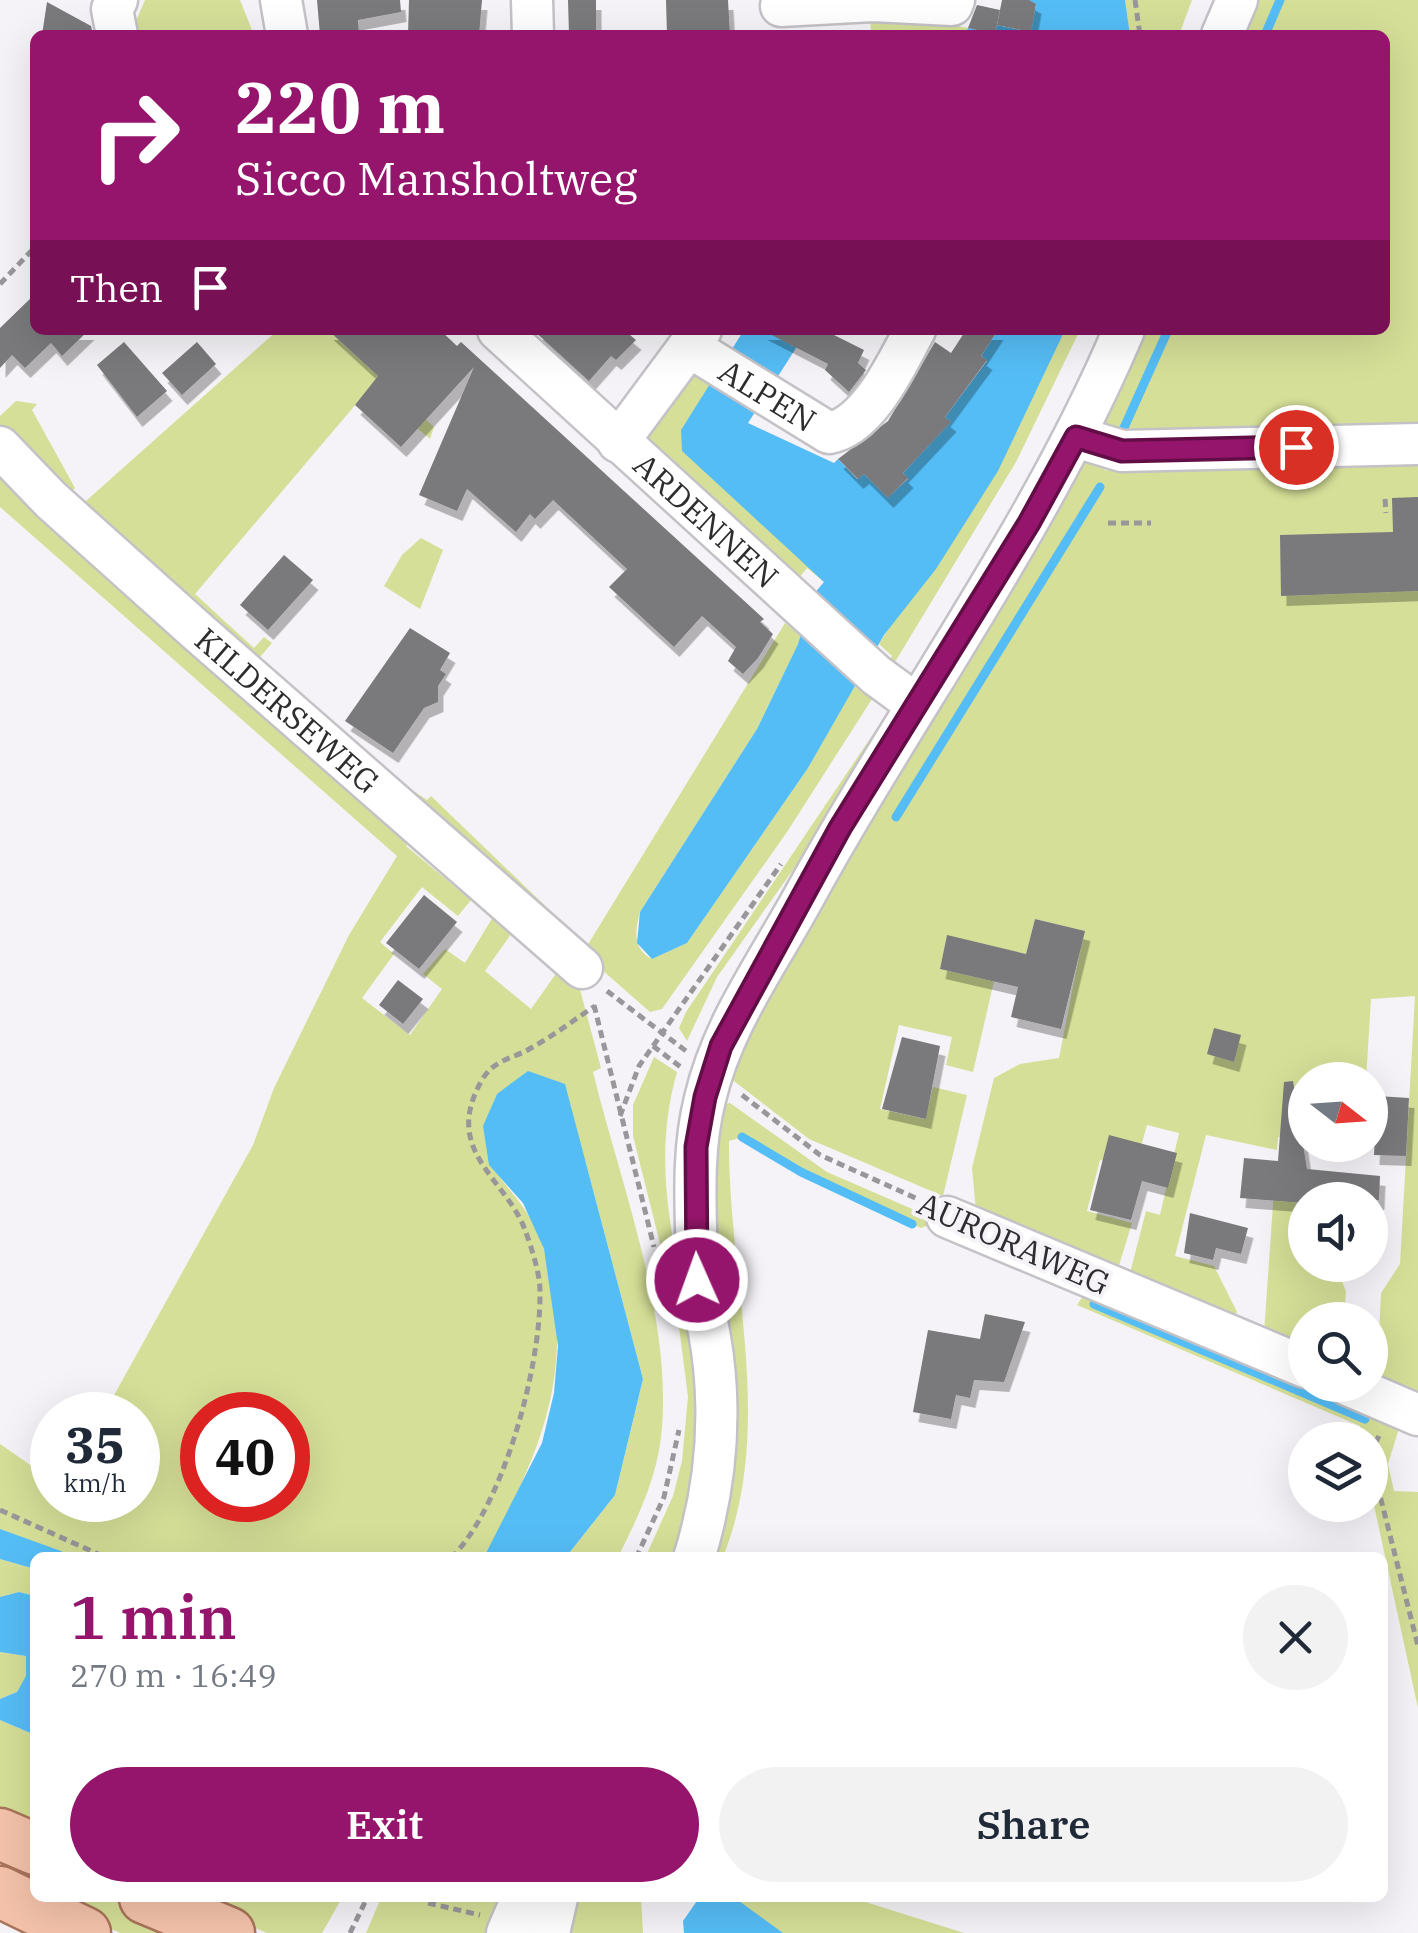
<!DOCTYPE html>
<html lang="en">
<head>
<meta charset="utf-8">
<style>
  body { margin:0; font-family:"IBM Plex Serif",serif; background:#f2f2f3; color:#1f2937; height:100vh; display:flex; flex-direction:column; font-size:38px; white-space:nowrap }
  * { box-sizing:border-box; margin:0 }
  p { font-size:32px; color:#747a83 }
  .icon { flex:none; width:55px; height:55px; fill:none; stroke:currentColor; stroke-width:2; stroke-linecap:round; stroke-linejoin:round }
  .map { position:relative; flex:1; overflow:hidden }
  .panel { position:absolute; left:30px; top:1552px; width:1358px; height:350px; display:flex; flex-direction:column; background:#fff; border-radius:15px; box-shadow:0 10px 40px #0002 }
  .panel>* { flex:none }
  .top-card { position:absolute; left:30px; top:30px; width:1360px; height:305px; border-radius:15px; box-shadow:0 10px 40px #0002; background:#96156c; color:#fff; overflow:hidden }
  .needle { width:65px; rotate:107deg }
  .tools { position:absolute; left:1288px; top:1062px; display:grid; gap:20px }
  .tools a { display:grid; place-items:center; width:100px; height:100px; border-radius:50%; background:#fff; box-shadow:0 10px 40px #0002; font-size:50px }
  .speed { position:absolute; left:30px; top:1392px; display:flex; gap:20px; font-size:50px; font-weight:700; text-align:center }
  .speed>* { display:grid; place-content:center; width:130px; height:130px; border-radius:50%; background:#fff; box-shadow:0 10px 40px #0002; line-height:1 }
  .speed small { font-size:25px; font-weight:400 }
  .speed .limit { border:15px solid #d22; background:#fff; color:#111 }
  .pin { position:absolute; display:grid; place-items:center; width:85px; height:85px; color:#fff; margin:-42px; border:5px solid #fff; border-radius:50%; box-shadow:0 2px 10px #0007 }
  .me { position:absolute; width:110px; margin:-55px; rotate:358deg; stroke-linejoin:round; filter:drop-shadow(0 0 8px #0008) }
  .turn { display:flex; align-items:center; gap:35px; height:210px; padding:0 40px; font-size:45px }
  .turn .icon { width:130px; height:130px; stroke-width:2.5 }
  .turn b { display:block; font-size:70px; line-height:85px }
  .then { display:flex; align-items:center; height:95px; padding:0 40px; background:#0003; gap:20px; font-size:38px }
  .round { display:grid; place-items:center; flex:none; width:105px; height:105px; border-radius:52px; background:#f2f2f3 }
  .summary { display:flex; align-items:center; justify-content:space-between; height:170px; padding:0 40px }
  h1 { font-size:60px; font-weight:600; line-height:75px; color:#96156c }
  .cta { display:flex; gap:20px; margin-top:auto; padding:20px 40px }
  .cta a { flex:1; height:115px; border-radius:60px; background:#96156c; color:#fff; font-size:40px; font-weight:600; line-height:115px; text-align:center }
  .cta a+a { background:#f2f2f3; color:#1f2937 }
  .map>svg:first-child { display:block }
  .green { fill:#d5df97; fill-rule:evenodd }
  .water { fill:#55bdf6 }
  .lines { fill:none; stroke-linecap:round; stroke-linejoin:round }
  .stream { stroke:#55bdf6; stroke-width:9 }
  .building { fill:#7a797c; filter:url(#shadow) }
  .minor-casing { stroke:#c4c2c6; stroke-width:45 }
  .major-casing { stroke:#aa745a; stroke-width:55 }
  .path { stroke:#99979a; stroke-width:5; stroke-dasharray:8 5; stroke-linecap:butt }
  .minor { stroke:#fff; stroke-width:40 }
  .major { stroke:#f4c2aa; stroke-width:50 }
  .route-casing { stroke:#620e46; stroke-width:25 }
  .route { stroke:#96156c; stroke-width:18 }
  .labels { text-anchor:middle; dominant-baseline:central; stroke-width:8; stroke-linejoin:round; paint-order:stroke }
  .street-label { font-size:32px; fill:#2d2c2e; stroke:#f5f3f7 }
</style>
</head>
<body>
<div class="map">
<svg width="1418" height="1933" viewBox="0 0 1418 1933">
  <defs>
    <filter id="shadow"><feDropShadow dx="5.5" dy="10" stdDeviation="0" flood-color="#0004"/></filter>
  </defs>
  <rect width="100%" height="100%" fill="#f5f3f7"/>
  <g class="green">
    <path d="M 145,0 L 240,0 L 254,35 L 130,35 Z"/>
    <path d="M 1125,0 L 1192,0 L 1179,35 L 1130,35 Z"/>
    <path d="M 1250,0 L 1418,0 L 1418,1402 L 1377,1377 L 1381,1293 L 1400,1264 L 1415,996 L 1371,999 L 1366,1080 L 1305,1080 L 1305,1139 L 1278,1137 L 1277,1150 L 1206,1135 L 1175,1256 L 1214,1266 L 1237,1312 L 1234,1319 L 1129,1277 L 1146,1211 L 1160,1215 L 1179,1133 L 1147,1125 L 1135,1168 L 1100,1160 L 1087,1211 L 1132,1223 L 1117,1272 L 976,1211 L 972,1168 L 994,1078 L 1020,1064 L 1059,1058 L 1084,931 L 1035,919 L 1026,954 L 947,936 L 940,969 L 994,981 L 973,1072 L 946,1065 L 952,1037 L 899,1025 L 880,1109 L 925,1119 L 933,1087 L 967,1095 L 943,1196 L 809,1139 L 721,1071 L 1078,464 L 1094,462 L 1107,471 L 1120,439 L 1103,426 L 1101,418 L 1137,330 L 1385,330 L 1385,35 L 1236,35 Z"/>
    <path d="M 870,11 L 968,28 L 967,33 L 871,35 Z"/>
    <path d="M 278,330 L 328,330 L 434,427 L 430,439 L 404,417 L 362,397 L 195,594 L 254,648 L 264,637 L 272,643 L 254,664 L 77,509 Z"/>
    <path d="M 1065,330 L 1080,330 L 1016,462 L 895,662 L 889,660 L 892,656 L 879,644 L 1034,390 Z"/>
    <path d="M 691,371 L 719,372 L 681,430 L 846,575 L 817,591 L 824,582 L 807,568 L 794,584 L 642,435 Z"/>
    <path d="M 16,401 L 37,404 L 32,410 L 75,488 L 66,499 L 0,433 L 0,416 Z"/>
    <path d="M 0,469 L 411,838 L 406,846 L 471,900 L 458,916 L 422,887 L 380,942 L 394,954 L 362,998 L 410,1035 L 442,989 L 423,974 L 445,949 L 465,963 L 496,912 L 516,927 L 485,971 L 531,1009 L 560,968 L 578,982 L 601,1068 L 593,1072 C 620,1182 671,1313 662,1427 C 659,1473 639,1516 618,1557 L 566,1557 L 615,1495 L 643,1379 L 585,1160 L 497,1094 C 460,1176 525,1180 544,1250 C 571,1344 554,1418 512,1503 C 504,1521 497,1542 484,1557 L 69,1557 L 0,1529 L 0,1444 L 52,1480 L 52,1500 L 138,1500 L 138,1415 L 103,1415 L 253,1145 L 274,1088 L 349,935 L 397,856 L 0,507 ZM 202,1415 L 288,1415 L 288,1500 L 202,1500 Z"/>
    <path d="M 421,538 L 443,550 L 420,609 L 384,586 L 402,555 Z"/>
    <path d="M 785,623 L 801,636 L 798,644 L 757,729 L 640,912 C 635,931 632,948 652,959 L 687,943 L 808,768 L 853,688 L 856,684 L 872,699 L 787,832 L 662,1009 L 650,1012 L 416,807 L 415,792 L 427,800 L 431,796 L 587,946 Z"/>
    <path d="M 888,712 L 827,822 L 717,977 L 687,1041 L 679,1028 L 686,1012 Z"/>
    <path d="M 654,1057 L 677,1072 C 644,1188 689,1283 703,1398 C 707,1431 686,1519 680,1557 L 645,1558 L 673,1496 L 682,1461 L 688,1397 L 677,1311 L 633,1136 L 633,1105 Z"/>
    <path d="M 730,1103 L 827,1172 L 933,1218 L 932,1224 L 921,1228 L 801,1172 L 743,1137 L 729,1141 C 728,1278 776,1425 723,1557 L 708,1558 L 705,1240 L 717,1105 Z"/>
    <path d="M 1275,1176 L 1298,1178 L 1296,1218 L 1305,1219 L 1305,1265 L 1335,1265 L 1346,1291 L 1344,1320 L 1305,1320 L 1305,1351 L 1264,1333 Z"/>
    <path d="M 1088,1289 L 1400,1425 L 1388,1464 L 1394,1491 L 1418,1492 L 1418,1708 L 1370,1487 L 1370,1440 L 1361,1440 L 1360,1426 L 1077,1305 Z"/>
    <path d="M 0,1559 L 35,1569 L 35,1596 L 19,1592 L 0,1597 Z"/>
    <path d="M 0,1652 L 26,1656 L 27,1676 L 17,1692 L 0,1699 Z"/>
    <path d="M 0,1720 L 35,1735 L 35,1833 L 0,1818 Z"/>
    <path d="M 46,1898 L 110,1898 L 192,1933 L 120,1933 Z"/>
    <path d="M 186,1898 L 342,1898 L 322,1933 L 267,1933 Z"/>
    <path d="M 381,1898 L 513,1898 L 501,1933 L 366,1933 Z"/>
    <path d="M 568,1898 L 641,1898 L 643,1933 L 559,1933 Z"/>
    <path d="M 730,1898 L 853,1898 L 964,1933 L 783,1933 Z"/>
  </g>
  <g class="water">
    <path d="M 1029,0 L 1125,0 L 1130,35 L 929,35 L 966,33 L 968,28 L 995,33 L 997,25 L 1030,32 L 1036,5 Z"/>
    <path d="M 744,330 L 795,330 L 796,348 L 748,423 L 834,463 L 838,459 L 857,479 L 864,474 L 888,497 L 908,479 L 903,473 L 950,422 L 945,417 L 987,361 L 981,356 L 998,330 L 1065,330 L 998,471 L 936,569 L 884,635 L 808,768 L 687,943 L 652,959 L 637,943 L 640,912 L 757,729 L 798,644 L 813,595 L 824,582 L 682,451 L 681,430 Z"/>
    <path d="M 528,1071 L 565,1084 L 643,1379 L 615,1495 L 566,1557 L 484,1557 L 542,1443 L 554,1393 L 558,1346 L 544,1249 L 523,1203 L 489,1165 L 483,1126 L 497,1094 Z"/>
    <path d="M 0,1529 L 61,1551 L 69,1557 L 35,1558 L 35,1569 L 0,1559 Z"/>
    <path d="M 19,1592 L 35,1596 L 35,1735 L 0,1720 L 0,1699 L 17,1692 L 26,1676 L 26,1656 L 0,1652 L 0,1597 Z"/>
    <path d="M 699,1898 L 739,1901 L 783,1933 L 684,1933 L 683,1921 Z"/>
  </g>
  <g class="lines">
    <g class="stream">
      <path d="M 1265,35 L 1280,0"/>
      <path d="M 1123,430 L 1168,330"/>
      <path d="M 896,817 L 1100,487"/>
      <path d="M 742,1137 L 801,1172 L 912,1224"/>
      <path d="M 1094,1304 L 1365,1419"/>
    </g>
  </g>
  <g class="building">
    <path d="M 317,0 L 400,0 L 401,12 L 358,20 L 359,35 L 320,35 Z"/>
    <path d="M 409,0 L 482,0 L 479,35 L 408,35 Z"/>
    <path d="M 568,0 L 596,0 L 596,35 L 569,35 Z"/>
    <path d="M 666,0 L 728,0 L 730,35 L 667,35 Z"/>
    <path d="M 1002,0 L 1029,0 L 1036,4 L 1031,32 L 997,25 Z"/>
    <path d="M 47,2 L 91,26 L 93,35 L 42,35 Z"/>
    <path d="M 977,5 L 1000,10 L 995,34 L 968,28 Z"/>
    <path d="M 35,294 L 35,330 L 89,330 L 62,356 L 51,343 L 25,368 L 12,355 L 0,368 L 0,328 Z"/>
    <path d="M 328,330 L 440,330 L 457,346 L 461,342 L 764,619 L 760,622 L 773,634 L 758,658 L 743,674 L 728,661 L 736,647 L 702,616 L 674,647 L 609,587 L 627,569 L 553,500 L 535,519 L 530,514 L 516,532 L 467,489 L 457,511 L 419,495 L 474,367 L 401,447 L 355,405 L 378,376 Z"/>
    <path d="M 533,330 L 624,330 L 636,340 L 616,360 L 611,356 L 589,381 Z"/>
    <path d="M 762,330 L 824,330 L 864,350 L 858,363 L 866,370 L 849,392 L 825,370 L 828,364 Z"/>
    <path d="M 966,330 L 998,330 L 981,356 L 987,360 L 945,417 L 951,422 L 903,473 L 908,478 L 888,498 L 864,474 L 858,479 L 838,459 L 888,421 L 935,342 L 951,353 Z"/>
    <path d="M 124,342 L 167,391 L 137,417 L 97,365 Z"/>
    <path d="M 197,342 L 216,364 L 182,395 L 162,373 Z"/>
    <path d="M 1418,497 L 1418,591 L 1281,596 L 1280,535 L 1393,532 L 1392,498 Z"/>
    <path d="M 284,555 L 313,580 L 268,630 L 240,605 Z"/>
    <path d="M 410,628 L 450,653 L 440,670 L 446,674 L 438,686 L 438,702 L 424,708 L 393,753 L 345,721 Z"/>
    <path d="M 424,895 L 457,922 L 419,969 L 386,943 Z"/>
    <path d="M 1035,919 L 1085,931 L 1061,1029 L 1011,1017 L 1018,987 L 940,969 L 947,935 L 1026,954 Z"/>
    <path d="M 398,980 L 423,999 L 403,1024 L 379,1005 Z"/>
    <path d="M 1214,1028 L 1241,1035 L 1234,1062 L 1207,1054 Z"/>
    <path d="M 902,1037 L 940,1046 L 926,1119 L 882,1109 Z"/>
    <path d="M 1293,1081 L 1307,1169 L 1380,1176 L 1379,1200 L 1305,1203 L 1240,1198 L 1244,1158 L 1278,1161 L 1284,1082 Z"/>
    <path d="M 1377,1096 L 1409,1098 L 1406,1156 L 1374,1155 Z"/>
    <path d="M 1109,1135 L 1177,1153 L 1168,1188 L 1142,1181 L 1131,1220 L 1090,1210 Z"/>
    <path d="M 1190,1213 L 1248,1228 L 1241,1254 L 1216,1248 L 1213,1260 L 1184,1253 Z"/>
    <path d="M 985,1314 L 1025,1322 L 1004,1382 L 974,1380 L 970,1398 L 956,1395 L 951,1419 L 913,1412 L 928,1330 L 980,1339 Z"/>
  </g>
  <g class="lines">
    <g class="minor-casing">
      <g id="minor">
        <path d="M 281,0 L 287,35"/>
        <path d="M 532,0 L 533,35"/>
        <path d="M 781,6 L 873,1 L 952,5 L 954,0"/>
        <path d="M 117,35 L 112,9 L 117,0"/>
        <path d="M 1222,35 L 1237,0"/>
        <path id="s1" d="M 498,330 L 876,675 L 917,705"/>
        <path id="s2" d="M 691,348 L 829,433 C 869,426 897,363 915,330"/>
        <path d="M 1076,437 L 1122,451 L 1418,444"/>
        <path d="M 618,442 L 701,330"/>
        <path id="s3" d="M 0,447 L 51,500 L 197,631 L 582,968"/>
        <path d="M 947,1217 L 1305,1367"/>
        <path d="M 687,1255 C 725,1352 725,1459 694,1558"/>
        <path d="M 697,1280 C 697,1219 690,1158 705,1099 C 722,1026 765,967 801,902 C 906,710 1038,533 1124,330"/>
        <path d="M 1348,1385 L 1418,1415"/>
        <path d="M 507,1933 L 522,1898"/>
        <path d="M 549,1933 L 557,1898"/>
      </g>
    </g>
    <g class="major-casing">
      <g id="major">
        <path d="M 0,1834 L 35,1849"/>
        <path d="M 0,1892 L 85,1933"/>
        <path d="M 145,1898 L 229,1933"/>
      </g>
    </g>
    <g class="path">
      <path d="M 1135,0 L 1140,35"/>
      <path d="M 0,284 L 35,247"/>
      <path d="M 1385,499 L 1386,513"/>
      <path d="M 1108,523 L 1151,523"/>
      <path d="M 607,991 L 686,1051"/>
      <path d="M 594,1005 L 654,1247"/>
      <path d="M 653,1046 L 682,1068"/>
      <path d="M 742,1095 L 820,1155 L 920,1200"/>
      <path d="M 620,1116 L 639,1066 L 781,864"/>
      <path d="M 1379,1436 L 1371,1452 L 1372,1464 L 1418,1646"/>
      <path d="M 0,1510 L 107,1558"/>
      <path d="M 451,1558 C 503,1507 540,1369 540,1296 C 541,1276 532,1249 525,1230 C 506,1178 441,1151 482,1080 C 494,1059 513,1059 531,1048 C 553,1036 574,1020 595,1006"/>
      <path d="M 636,1558 L 664,1497 L 679,1430"/>
      <path d="M 428,1903 L 480,1915"/>
      <path d="M 350,1933 L 367,1898"/>
    </g>
    <use href="#minor" class="minor"/>
    <use href="#major" class="major"/>
  </g>
  <g class="lines">
    <g class="route-casing">
      <path id="route" d="M 697,1280 L 696,1147 L 705,1097 L 721,1046 L 840,828 L 1029,523 L 1076,437 L 1122,451 L 1296,447"/>
    </g>
    <use href="#route" class="route"/>
  </g>
  <g class="labels">
    <g class="street-label">
      <text stroke="none"><textPath href="#s2" startOffset="90">ALPEN</textPath></text>
      <text stroke="none"><textPath href="#s1" startOffset="282">ARDENNEN</textPath></text>
      <text stroke="none"><textPath href="#s3" startOffset="390">KILDERSEWEG</textPath></text>
      <text transform="translate(1014 1243) rotate(24)">AURORAWEG</text>
    </g>
  </g>
</svg>
<div class="tools">
<a><svg class="needle" viewBox="-14 -14 28 28"><path d="M0-13l5 13h-10z" fill="#e53935"/><path d="M0 13l5-13h-10z" fill="#747a83"/></svg></a>
<a><svg class="icon" aria-label="sound" viewBox="0 0 24 24"><path d="M4 9h4l5-4v14l-5-4H4zM17 9q2 3 0 6"/></svg></a>
<a><svg class="icon" aria-label="search" viewBox="0 0 24 24"><circle cx="10" cy="10" r="6"/><path d="M15 15l6 6"/></svg></a>
<a><svg class="icon" aria-label="layers" viewBox="0 0 24 24"><path d="M12 4l9 5-9 5-9-5zM3 14l9 5 9-5"/></svg></a>
</div>
<div class="speed"><div>35<small>km/h</small></div><div class="limit">40</div></div>
<div class="pin" style="left:1296px;top:447px;background:#d93025"><svg class="icon" aria-label="arrive" viewBox="0 0 24 24"><path d="M6 21V4h12l-3 4 3 4H6"/></svg></div>
<svg class="me" style="left:697px;top:1280px" viewBox="-20 -20 40 40"><circle r="17" fill="#96156c" stroke="#fff" stroke-width="3"/><path d="M0-11L8 9 0 5-8 9z" fill="#fff"/></svg>
<div class="top-card">
<div class="turn"><svg class="icon" aria-label="right" viewBox="0 0 24 24"><path d="M7 20v-9h11M14 6l5 5-5 5"/></svg><div><b>220 m</b>Sicco Mansholtweg</div></div>
<div class="then">Then<svg class="icon" aria-label="arrive" viewBox="0 0 24 24"><path d="M6 21V4h12l-3 4 3 4H6"/></svg></div>
</div>
<section class="panel">
<div class="summary"><div><h1>1 min</h1><p>270 m · 16:49</p></div><a class="round"><svg class="icon" aria-label="close" viewBox="0 0 24 24"><path d="M6 6l12 12M18 6L6 18"/></svg></a></div>
<div class="cta"><a>Exit</a><a>Share</a></div>
</section>
</div>
</body>
</html>
